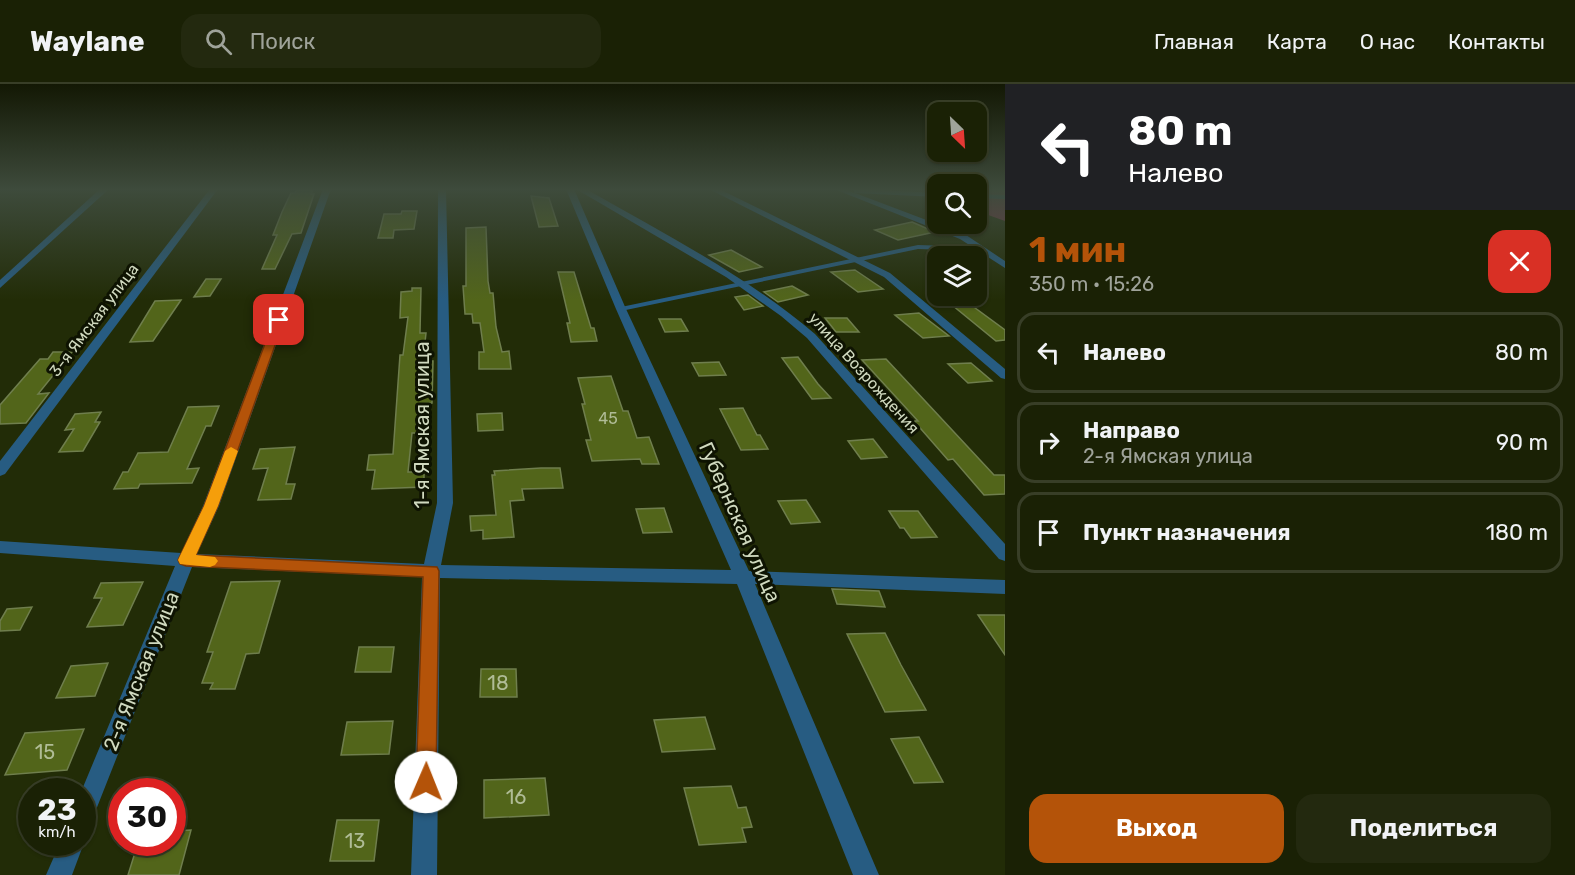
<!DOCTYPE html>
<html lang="ru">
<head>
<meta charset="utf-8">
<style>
  body { margin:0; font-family:Rubik,sans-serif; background:#23290f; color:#f1f3f6; height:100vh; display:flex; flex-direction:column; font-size:22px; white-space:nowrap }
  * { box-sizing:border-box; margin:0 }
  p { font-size:20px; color:#9fa39a }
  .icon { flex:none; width:33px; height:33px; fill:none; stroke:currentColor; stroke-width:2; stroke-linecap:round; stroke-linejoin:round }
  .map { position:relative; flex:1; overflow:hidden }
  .details { display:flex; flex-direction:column; background:#1a2105; width:570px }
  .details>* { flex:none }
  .top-card { background:#202124; color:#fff; overflow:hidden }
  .needle { width:39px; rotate:155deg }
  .buttons { position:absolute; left:927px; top:18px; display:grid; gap:12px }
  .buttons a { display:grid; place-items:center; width:60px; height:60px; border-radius:12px; background:#1a2105; box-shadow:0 2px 4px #0004,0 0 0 2px #383e27; font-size:30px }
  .speed { position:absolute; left:18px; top:694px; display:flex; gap:12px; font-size:30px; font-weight:700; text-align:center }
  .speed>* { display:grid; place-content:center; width:78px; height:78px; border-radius:50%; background:#1a2105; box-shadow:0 2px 4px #0004,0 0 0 2px #383e27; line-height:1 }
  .speed small { font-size:15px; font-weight:400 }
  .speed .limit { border:9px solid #d22; background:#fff; color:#111 }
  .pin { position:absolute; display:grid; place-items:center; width:51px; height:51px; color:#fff; margin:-26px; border-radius:12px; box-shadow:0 3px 9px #0006 }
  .me { position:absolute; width:66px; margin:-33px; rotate:1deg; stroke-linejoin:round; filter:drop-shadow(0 0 4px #0008) }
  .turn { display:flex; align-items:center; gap:21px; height:126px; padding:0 24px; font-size:27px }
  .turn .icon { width:78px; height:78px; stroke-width:2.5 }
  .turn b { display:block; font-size:42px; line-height:51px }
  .round { display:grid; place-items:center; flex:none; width:63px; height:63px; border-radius:18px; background:#23290f }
  .overview { display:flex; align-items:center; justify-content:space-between; height:102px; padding:0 24px }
  h1 { font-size:36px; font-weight:700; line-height:45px; color:#b45309 }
  .cta { display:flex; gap:12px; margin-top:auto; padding:12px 24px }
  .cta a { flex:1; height:69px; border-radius:18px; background:#b45309; color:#fff; font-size:24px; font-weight:700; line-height:69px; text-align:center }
  .cta a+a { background:#23290f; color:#f1f3f6 }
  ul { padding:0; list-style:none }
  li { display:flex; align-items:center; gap:18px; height:81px; margin:0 12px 9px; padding:0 12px; border:3px solid #383e27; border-radius:18px }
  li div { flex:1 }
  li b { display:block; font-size:22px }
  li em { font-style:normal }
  header { display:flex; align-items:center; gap:36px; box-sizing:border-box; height:84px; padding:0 30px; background:#1a2105; border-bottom:2px solid #383e27 }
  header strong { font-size:28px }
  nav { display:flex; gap:33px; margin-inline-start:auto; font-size:21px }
  .search { width:420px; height:54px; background:#23290f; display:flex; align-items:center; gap:15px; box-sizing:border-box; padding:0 21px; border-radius:18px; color:#9fa39a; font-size:22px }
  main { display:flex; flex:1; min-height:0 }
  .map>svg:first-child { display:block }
  .green { fill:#7b344a }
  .building { fill:#52651a; stroke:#6f7e4d; stroke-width:1.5 }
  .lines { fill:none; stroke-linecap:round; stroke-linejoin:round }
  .lane { fill:#275c82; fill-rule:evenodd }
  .street { fill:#275c82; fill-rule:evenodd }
  .route { fill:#b45309; stroke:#753606; stroke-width:1.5 }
  .slow { fill:#f59e0b }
  .labels { text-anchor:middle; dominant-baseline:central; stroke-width:6; stroke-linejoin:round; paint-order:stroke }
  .far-street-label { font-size:16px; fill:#d0d9bf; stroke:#0e1302 }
  .number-label { font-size:16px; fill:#b0bc96 }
  .street-label { font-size:20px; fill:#d0d9bf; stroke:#0e1302 }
  .near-number-label { font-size:20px; fill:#b0bc96 }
</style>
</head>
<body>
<header>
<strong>Waylane</strong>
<div class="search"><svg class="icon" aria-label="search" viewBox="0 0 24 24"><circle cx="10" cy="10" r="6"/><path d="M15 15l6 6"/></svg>Поиск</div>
<nav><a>Главная</a><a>Карта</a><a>О нас</a><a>Контакты</a></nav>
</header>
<main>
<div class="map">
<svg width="1005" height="791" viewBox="0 0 1005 791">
  <rect width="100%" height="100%" fill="#222c07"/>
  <path class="green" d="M 976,105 L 1005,105 L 1005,137 L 977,127 Z"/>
  <g class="building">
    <path d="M 297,106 L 313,106 L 311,110 L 314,110 L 301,149 L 292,150 L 275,185 L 262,185 L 277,151 L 273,151 L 282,128 L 291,109 L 295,109 Z"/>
    <path d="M 531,112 L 549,114 L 558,142 L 539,143 Z"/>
    <path d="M 402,127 L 417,127 L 414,145 L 394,146 L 393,154 L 378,154 L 384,130 L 401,130 Z"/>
    <path d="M 912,138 L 935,148 L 898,156 L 875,146 Z"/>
    <path d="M 486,143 L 488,197 L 490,209 L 493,209 L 496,243 L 502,268 L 509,267 L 511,285 L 479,285 L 479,268 L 484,268 L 480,239 L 473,239 L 472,230 L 465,230 L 463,202 L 466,202 L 466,144 Z"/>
    <path d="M 731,166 L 762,183 L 739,188 L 709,171 Z"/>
    <path d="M 855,186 L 883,205 L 858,208 L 831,188 Z"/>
    <path d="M 558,188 L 574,188 L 591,244 L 594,244 L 597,257 L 571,258 L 567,239 L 570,239 Z"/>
    <path d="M 206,195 L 221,195 L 210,212 L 194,213 Z"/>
    <path d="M 792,202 L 808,211 L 778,218 L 764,208 Z"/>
    <path d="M 412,204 L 421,204 L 420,249 L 426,249 L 423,277 L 433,277 L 432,319 L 418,320 L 417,349 L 412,349 L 408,388 L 424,388 L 424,403 L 372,405 L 375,386 L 367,386 L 369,371 L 393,370 L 400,271 L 403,271 L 408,233 L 400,234 L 401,208 L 412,207 Z"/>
    <path d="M 748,211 L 763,222 L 744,226 L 735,213 Z"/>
    <path d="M 181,216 L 153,257 L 130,258 L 155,217 Z"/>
    <path d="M 952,221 L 971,221 L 1005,246 L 1005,256 L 996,257 Z"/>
    <path d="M 919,229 L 949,252 L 923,254 L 895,231 Z"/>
    <path d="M 825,234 L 847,234 L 859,248 L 836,248 Z"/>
    <path d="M 659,235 L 681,235 L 688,247 L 665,248 Z"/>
    <path d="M 53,268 L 72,268 L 38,310 L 49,309 L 26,339 L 0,340 L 0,321 L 40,275 L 48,275 Z"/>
    <path d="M 798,273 L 818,300 L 831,314 L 812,315 L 782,274 Z"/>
    <path d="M 886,275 L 994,391 L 1005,391 L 1005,410 L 984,411 L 953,375 L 948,376 L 914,337 L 918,337 L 862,276 Z"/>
    <path d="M 719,278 L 726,291 L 699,292 L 692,279 Z"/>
    <path d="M 971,279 L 992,297 L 968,299 L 948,280 Z"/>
    <path d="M 611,292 L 623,327 L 628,327 L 637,354 L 649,353 L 659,380 L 642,380 L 640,375 L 592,377 L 586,356 L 591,356 L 582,320 L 585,320 L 578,294 Z"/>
    <path d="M 219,322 L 211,342 L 206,342 L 187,385 L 199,384 L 192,399 L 140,400 L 138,404 L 114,405 L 123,388 L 128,388 L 138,369 L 168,368 L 188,323 Z"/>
    <path d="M 743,324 L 757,351 L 760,351 L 768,365 L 741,366 L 720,325 Z"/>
    <path d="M 101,328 L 95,338 L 100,338 L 83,367 L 59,368 L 74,345 L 65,346 L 75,330 Z"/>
    <path d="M 502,329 L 503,346 L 478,347 L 477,330 Z"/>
    <path d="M 873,355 L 887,373 L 861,375 L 848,357 Z"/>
    <path d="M 295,363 L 286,400 L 295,400 L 291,415 L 258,416 L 268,384 L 253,385 L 260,365 Z"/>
    <path d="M 541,384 L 560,384 L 563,404 L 522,405 L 524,416 L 510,417 L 514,453 L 483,455 L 483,446 L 471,447 L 470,432 L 496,431 L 492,391 L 495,391 L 494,387 Z"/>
    <path d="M 806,416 L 820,438 L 791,440 L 778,417 Z"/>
    <path d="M 664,424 L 672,448 L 643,449 L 636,425 Z"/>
    <path d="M 889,427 L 918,427 L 937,453 L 911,454 L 904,444 L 900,444 Z"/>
    <path d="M 280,497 L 259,569 L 246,570 L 235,605 L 210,605 L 213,599 L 202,599 L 213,568 L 207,568 L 231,498 Z"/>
    <path d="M 143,498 L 123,541 L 87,543 L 102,514 L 94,514 L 101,499 Z"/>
    <path d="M 832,505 L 879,507 L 885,523 L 837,520 Z"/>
    <path d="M 32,523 L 20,546 L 0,547 L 0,537 L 7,525 Z"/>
    <path d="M 978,531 L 1005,531 L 1005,571 Z"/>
    <path d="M 885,549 L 901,581 L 926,626 L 885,628 L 847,550 Z"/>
    <path d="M 359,563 L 394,563 L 391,588 L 355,588 Z"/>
    <path d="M 108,579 L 95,612 L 56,614 L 71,582 Z"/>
    <path d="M 481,585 L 516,585 L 517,613 L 480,613 Z"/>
    <path d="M 705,633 L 715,665 L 662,668 L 654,636 Z"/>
    <path d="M 393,637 L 389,670 L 341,671 L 347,638 Z"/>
    <path d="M 84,645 L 67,686 L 5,691 L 25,649 Z"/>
    <path d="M 919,653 L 943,698 L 914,699 L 891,655 Z"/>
    <path d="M 545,694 L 549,731 L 484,734 L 484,696 Z"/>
    <path d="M 731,702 L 738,724 L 746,723 L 752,743 L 742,744 L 746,758 L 699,761 L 684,704 Z"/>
    <path d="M 337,736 L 379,736 L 374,777 L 330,777 Z"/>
    <path d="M 191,746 L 179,791 L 128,791 L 138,759 L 172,759 L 172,747 Z"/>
  </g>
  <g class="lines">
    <path class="lane" d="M 918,161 L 980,163 L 983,165 L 980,167 L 918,165 L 621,227 L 618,225 L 621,223 Z"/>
    <g class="street">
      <path d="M 100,105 L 109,105 L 0,204 L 0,196 Z"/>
      <path d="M 210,105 L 218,105 L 5,390 L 0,392 L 0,377 Z"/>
      <path d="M 323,105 L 331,105 L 219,422 L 197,470 L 424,480 L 437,419 L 438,105 L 446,105 L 453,419 L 441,481 L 731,486 L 616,225 L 566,105 L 574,105 L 626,225 L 749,487 L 1005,496 L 1005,510 L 755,500 L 879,791 L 853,791 L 737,500 L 440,494 L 437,791 L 411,791 L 422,493 L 192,483 L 90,741 L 82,745 L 82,708 L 81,708 L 175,482 L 0,469 L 0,457 L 181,469 L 203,422 Z"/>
      <path d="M 576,105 L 586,105 C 665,150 745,191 815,250 L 1005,460 L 1005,477 L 999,475 L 807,254 L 781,232 L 726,193 Z"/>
      <path d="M 709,105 L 719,105 L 890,189 L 1005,285 L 1005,295 L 1001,294 L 884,193 Z"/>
      <path d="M 834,105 L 845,105 L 854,109 L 854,105 L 938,109 L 938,113 L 855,109 L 966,151 L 1005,177 L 1005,184 L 960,155 Z"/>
      <path d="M 976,110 L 1005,111 L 1005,115 L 976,114 Z"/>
      <path d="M 82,755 L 84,759 L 72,791 L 46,791 L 60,759 L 82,759 Z"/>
    </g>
  </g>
  <linearGradient id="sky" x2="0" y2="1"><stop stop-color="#131804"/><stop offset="0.49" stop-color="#3e4b3c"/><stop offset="1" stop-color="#3e4b3c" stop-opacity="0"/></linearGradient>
  <rect width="1005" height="216" fill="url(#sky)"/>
  <path class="route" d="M 275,233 L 284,236 L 218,422 L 196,471 L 437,483 L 439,487 L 436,698 L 433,705 L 426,708 L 419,705 L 416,698 L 423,493 L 186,482 L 180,480 L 178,476 L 204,422 Z"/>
  <path class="slow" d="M 231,363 L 238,367 L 218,422 L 196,471 L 215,473 L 218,477 L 215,481 L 210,483 L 180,480 L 178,476 L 204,422 L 225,367 Z"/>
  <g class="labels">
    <g class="far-street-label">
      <text transform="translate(94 236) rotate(-53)">3-я Ямская улица</text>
      <text transform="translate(864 289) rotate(48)">улица Возрождения</text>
    </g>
    <g class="number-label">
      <text x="608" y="334">45</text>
    </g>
    <g class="street-label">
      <text transform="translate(422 341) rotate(-90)">1-я Ямская улица</text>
      <text transform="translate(740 438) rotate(66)">Губернская улица</text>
      <text transform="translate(141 587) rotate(-68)">2-я Ямская улица</text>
    </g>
    <g class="near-number-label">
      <text x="498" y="599">18</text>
      <text x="45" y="668">15</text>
      <text x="516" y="713">16</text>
      <text x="355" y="757">13</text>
    </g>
  </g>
</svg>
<div class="buttons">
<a><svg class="needle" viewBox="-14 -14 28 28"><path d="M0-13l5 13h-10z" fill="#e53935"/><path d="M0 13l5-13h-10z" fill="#9fa39a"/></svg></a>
<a><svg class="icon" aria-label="search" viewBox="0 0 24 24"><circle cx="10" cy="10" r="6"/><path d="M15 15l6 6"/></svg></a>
<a><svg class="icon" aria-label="layers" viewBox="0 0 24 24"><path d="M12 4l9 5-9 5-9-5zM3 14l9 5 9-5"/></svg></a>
</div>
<div class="speed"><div>23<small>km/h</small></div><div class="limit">30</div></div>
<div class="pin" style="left:279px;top:236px;background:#d93025"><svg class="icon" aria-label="arrive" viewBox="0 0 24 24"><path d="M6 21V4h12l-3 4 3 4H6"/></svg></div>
<svg class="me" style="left:426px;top:698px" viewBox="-20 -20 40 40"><circle r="19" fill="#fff"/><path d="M0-13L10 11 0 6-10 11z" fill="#b45309"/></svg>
</div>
<section class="details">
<div class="top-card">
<div class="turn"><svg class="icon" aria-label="left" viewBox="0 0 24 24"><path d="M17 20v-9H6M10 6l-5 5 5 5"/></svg><div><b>80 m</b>Налево</div></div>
</div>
<div class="overview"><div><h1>1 мин</h1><p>350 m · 15:26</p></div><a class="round" style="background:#d93025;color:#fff"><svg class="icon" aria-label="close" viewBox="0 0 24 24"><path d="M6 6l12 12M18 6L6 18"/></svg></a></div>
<ul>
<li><svg class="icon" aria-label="left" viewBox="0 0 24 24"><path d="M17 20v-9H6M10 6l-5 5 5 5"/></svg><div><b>Налево</b></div><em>80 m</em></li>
<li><svg class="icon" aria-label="right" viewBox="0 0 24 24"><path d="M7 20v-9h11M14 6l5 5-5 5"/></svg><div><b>Направо</b><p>2-я Ямская улица</p></div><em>90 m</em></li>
<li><svg class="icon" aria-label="arrive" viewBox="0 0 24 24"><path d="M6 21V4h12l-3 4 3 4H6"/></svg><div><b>Пункт назначения</b></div><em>180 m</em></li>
</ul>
<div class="cta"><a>Выход</a><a>Поделиться</a></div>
</section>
</main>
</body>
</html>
